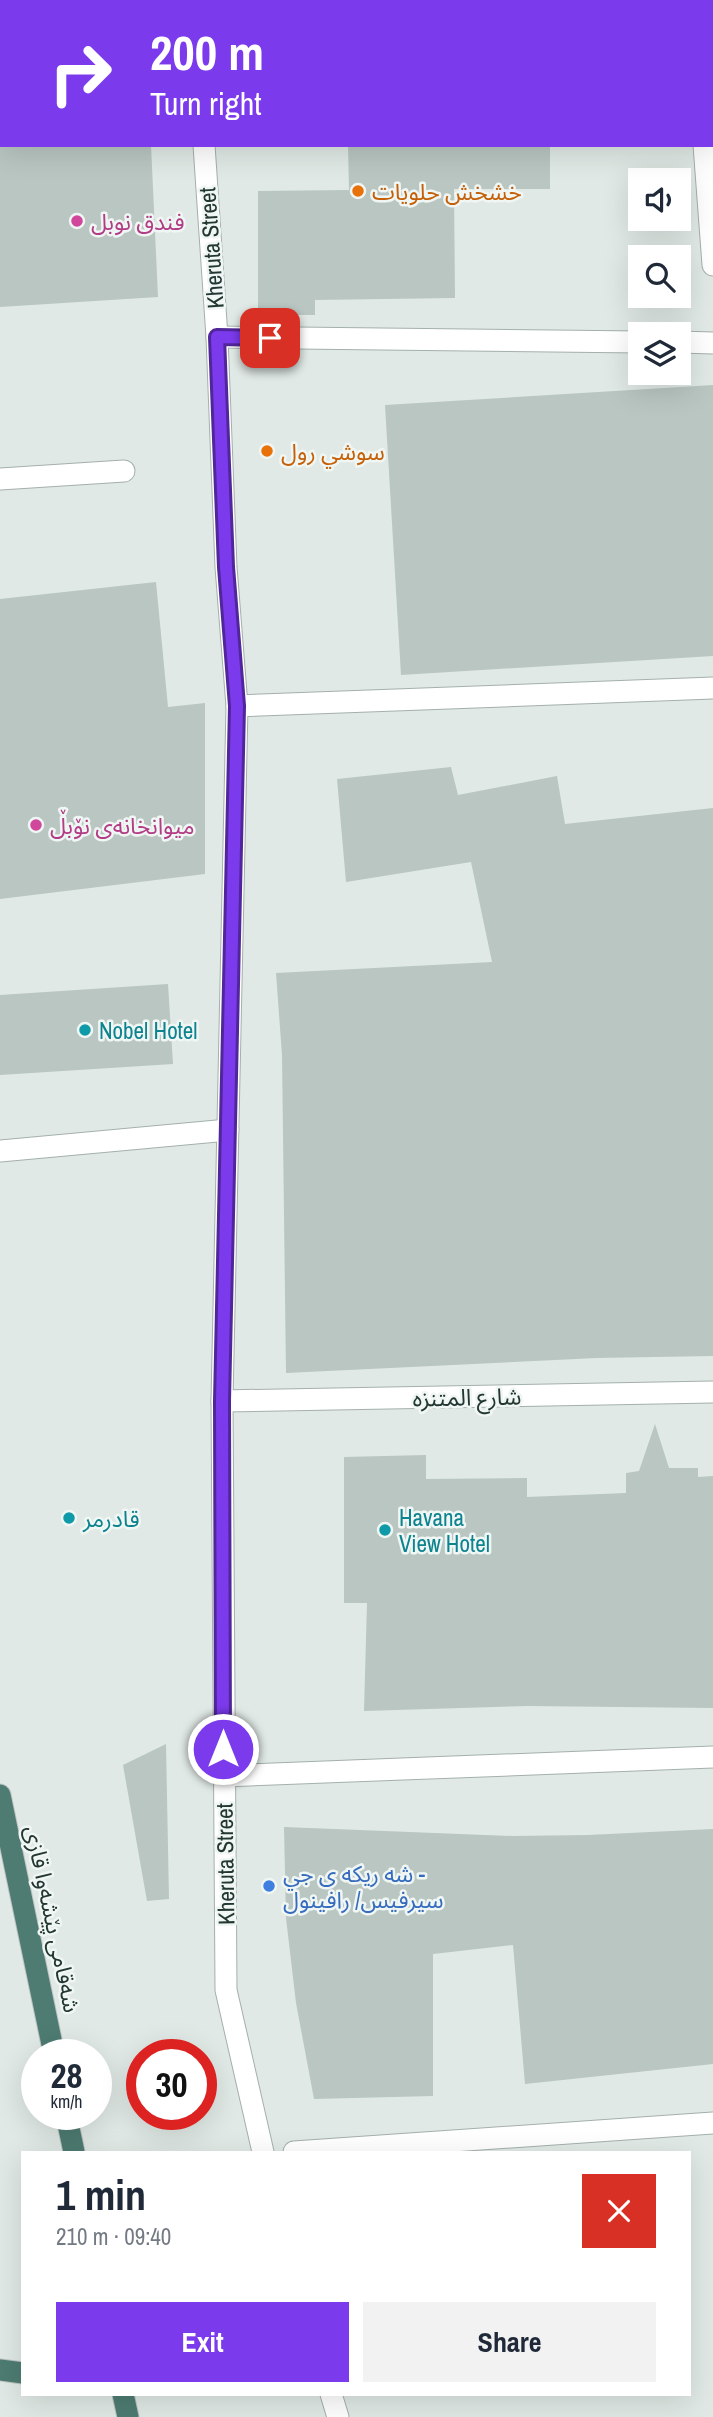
<!DOCTYPE html>
<html lang="en">
<head>
<meta charset="utf-8">
<style>
  body { margin:0; font-family:"Archivo Narrow","Noto Sans Arabic",sans-serif; background:#f2f2f3; color:#1f2937; height:100vh; display:flex; flex-direction:column; font-size:26px; white-space:nowrap }
  * { box-sizing:border-box; margin:0 }
  p { font-size:23px; color:#747a83 }
  .icon { flex:none; width:38px; height:38px; fill:none; stroke:currentColor; stroke-width:2; stroke-linecap:round; stroke-linejoin:round }
  .map { position:relative; flex:1; overflow:hidden }
  .panel { position:absolute; left:21px; top:2151px; width:670px; height:245px; display:flex; flex-direction:column; background:#fff; border-radius:0px; box-shadow:0 7px 28px #0002 }
  .panel>* { flex:none }
  .top-card { position:absolute; left:0px; top:0px; width:714px; height:147px; box-shadow:0 7px 28px #0002; background:#7c3aed; color:#fff; overflow:hidden }
  .buttons { position:absolute; left:628px; top:168px; display:grid; gap:14px }
  .buttons a { display:grid; place-items:center; width:63px; height:63px; border-radius:0px; background:#fff; box-shadow:0 7px 28px #0002; font-size:35px }
  .speed { position:absolute; left:21px; top:2039px; display:flex; gap:14px; font-size:35px; font-weight:700; text-align:center }
  .speed>* { display:grid; place-content:center; width:91px; height:91px; border-radius:50%; background:#fff; box-shadow:0 7px 28px #0002; line-height:1 }
  .speed small { font-size:18px; font-weight:400 }
  .speed .limit { border:10px solid #d22; background:#fff; color:#111 }
  .pin { position:absolute; display:grid; place-items:center; width:60px; height:60px; color:#fff; margin:-30px; border-radius:14px; box-shadow:0 4px 10px #0006 }
  .me { position:absolute; width:77px; margin:-38px; rotate:0deg; stroke-linejoin:round; filter:drop-shadow(0 0 5px #0008) }
  .turn { display:flex; align-items:center; gap:24px; height:147px; padding:0 35px; font-size:32px }
  .turn .icon { width:91px; height:91px; stroke-width:2.5 }
  .turn b { display:block; font-size:49px; line-height:60px }
  .round { display:grid; place-items:center; flex:none; width:74px; height:74px; border-radius:0px; background:#f2f2f3 }
  .head { display:flex; align-items:center; justify-content:space-between; height:119px; padding:0 35px }
  h1 { font-size:42px; font-weight:700; line-height:52px }
  .button { display:flex; gap:14px; margin-top:auto; padding:14px 35px }
  .button a { flex:1; height:80px; border-radius:0px; background:#7c3aed; color:#fff; font-size:28px; font-weight:700; line-height:80px; text-align:center }
  .button a+a { background:#f2f2f3; color:#1f2937 }
  .map>svg:first-child { display:block }
  .building { fill:#b9c6c1 }
  .lines { fill:none; stroke-linecap:round; stroke-linejoin:round }
  .minor-casing { stroke:#a4b0ac; stroke-width:23 }
  .trunk-casing { stroke:#bdc3c2; stroke-width:23 }
  .minor { stroke:#fff; stroke-width:21 }
  .trunk { stroke:#4e7c72; stroke-width:21 }
  .route-casing { stroke:#51269a; stroke-width:18 }
  .route { stroke:#7c3aed; stroke-width:12 }
  .food-dot { fill:#e8710a; stroke:#f0f6f3; stroke-width:2.5 }
  .hotel-dot { fill:#d1479c; stroke:#f0f6f3; stroke-width:2.5 }
  .culture-dot { fill:#0f9aa8; stroke:#f0f6f3; stroke-width:2.5 }
  .shop-dot { fill:#3f7fe0; stroke:#f0f6f3; stroke-width:2.5 }
  .labels { text-anchor:middle; dominant-baseline:central; stroke-width:5; stroke-linejoin:round; paint-order:stroke }
  .food-label { font-size:23px; fill:#c56008; stroke:#f0f6f3; text-anchor:start }
  .hotel-label { font-size:23px; fill:#b23c85; stroke:#f0f6f3; text-anchor:start }
  .street-label { font-size:23px; fill:#233732; stroke:#f0f6f3 }
  .culture-label { font-size:23px; fill:#0d838f; stroke:#f0f6f3; text-anchor:start }
  .shop-label { font-size:23px; fill:#366cbe; stroke:#f0f6f3; text-anchor:start }
</style>
</head>
<body>
<div class="map">
<svg width="713" height="2417" viewBox="0 0 713 2417">
  <rect width="100%" height="100%" fill="#e0e9e5"/>
  <g class="building">
    <path d="M 0,145 L 151,145 L 158,297 L 0,307 Z"/>
    <path d="M 348,145 L 550,145 L 550,189 L 454,189 L 455,298 L 315,300 L 315,315 L 258,315 L 258,191 L 349,190 Z"/>
    <path d="M 713,385 L 713,656 L 401,675 L 385,405 Z"/>
    <path d="M 156,582 L 168,707 L 205,703 L 205,874 L 0,899 L 0,599 Z"/>
    <path d="M 451,767 L 458,795 L 557,776 L 565,824 L 713,808 L 713,1356 L 597,1358 L 286,1373 L 282,1055 L 276,973 L 492,962 L 471,862 L 346,882 L 337,779 Z"/>
    <path d="M 168,984 L 173,1064 L 0,1075 L 0,995 Z"/>
    <path d="M 655,1424 L 669,1468 L 698,1468 L 698,1477 L 713,1476 L 713,1708 L 527,1706 L 364,1711 L 367,1603 L 344,1603 L 344,1457 L 426,1455 L 426,1479 L 527,1478 L 527,1497 L 626,1493 L 626,1473 L 639,1471 Z"/>
    <path d="M 166,1744 L 169,1899 L 147,1901 L 123,1765 Z"/>
    <path d="M 284,1827 L 513,1836 L 588,1835 L 713,1829 L 713,2064 L 525,2084 L 513,1945 L 433,1954 L 433,2096 L 314,2099 L 296,2003 L 286,1918 Z"/>
  </g>
  <g class="lines">
    <g class="minor-casing">
      <g id="minor">
        <path d="M 193,0 L 193,2"/>
        <path d="M 692,0 L 692,2"/>
        <path d="M 204,145 L 217,337 L 226,567 L 237,706 L 222,1401 L 226,1990 L 263,2152"/>
        <path d="M 704,145 L 713,265"/>
        <path d="M 217,337 L 640,342"/>
        <path d="M 679,342 L 713,343"/>
        <path d="M 0,479 L 124,471"/>
        <path d="M 237,706 L 713,688"/>
        <path d="M 0,1151 L 228,1130"/>
        <path d="M 222,1401 L 713,1392"/>
        <path d="M 223,1776 L 713,1757"/>
        <path d="M 294,2152 L 713,2123"/>
        <path d="M 331,2394 L 338,2417"/>
      </g>
    </g>
    <g class="trunk-casing">
      <g id="trunk">
        <path d="M 0,1795 L 54,2054"/>
        <path d="M 66,2114 L 74,2152"/>
        <path d="M 0,2370 L 23,2373"/>
        <path d="M 123,2394 L 128,2417"/>
      </g>
    </g>
    <use href="#minor" class="minor"/>
    <use href="#trunk" class="trunk"/>
  </g>
  <g class="lines">
    <g class="route-casing">
      <path id="route" d="M 223,1749 L 222,1401 L 237,706 L 226,567 L 217,337 L 270,338"/>
    </g>
    <use href="#route" class="route"/>
  </g>
  <g class="food-dot">
    <circle cx="358" cy="191" r="7"/>
    <circle cx="267" cy="451" r="7"/>
  </g>
  <g class="hotel-dot">
    <circle cx="77" cy="221" r="7"/>
    <circle cx="36" cy="825" r="7"/>
  </g>
  <g class="culture-dot">
    <circle cx="85" cy="1030" r="7"/>
    <circle cx="69" cy="1518" r="7"/>
    <circle cx="385" cy="1530" r="7"/>
  </g>
  <circle class="shop-dot" cx="269" cy="1886" r="7"/>
  <g class="labels">
    <g class="food-label">
      <text x="372" y="191">خشخش حلويات</text>
      <text x="281" y="451">سوشي رول</text>
    </g>
    <g class="hotel-label">
      <text x="91" y="221">فندق نوبل</text>
      <text x="50" y="825">میوانخانەی نۆبڵ</text>
    </g>
    <g class="street-label">
      <text transform="translate(211 248) rotate(-94)">Kheruta Street</text>
      <text transform="translate(467 1397) rotate(-1)">شارع المتنزه</text>
      <text transform="translate(225 1864) rotate(-91)">Kheruta Street</text>
      <text transform="translate(53 1919) rotate(78)">شەقامی پێشەوا قازی</text>
    </g>
    <g class="culture-label">
      <text x="99" y="1030">Nobel Hotel</text>
      <text x="399" y="1517">Havana<tspan x="399" dy="26">View Hotel</tspan></text>
      <text x="83" y="1518">قادرمر</text>
    </g>
    <g class="shop-label">
      <text x="283" y="1873">شه ريكه ى جي -<tspan x="283" dy="26">سيرفيس/ رافينول</tspan></text>
    </g>
  </g>
</svg>
<div class="buttons">
<a><svg class="icon" aria-label="sound" viewBox="0 0 24 24"><path d="M4 9h4l5-4v14l-5-4H4zM17 9q2 3 0 6"/></svg></a>
<a><svg class="icon" aria-label="search" viewBox="0 0 24 24"><circle cx="10" cy="10" r="6"/><path d="M15 15l6 6"/></svg></a>
<a><svg class="icon" aria-label="layers" viewBox="0 0 24 24"><path d="M12 4l9 5-9 5-9-5zM3 14l9 5 9-5"/></svg></a>
</div>
<div class="speed"><div>28<small>km/h</small></div><div class="limit">30</div></div>
<div class="pin" style="left:270px;top:338px;background:#d93025"><svg class="icon" aria-label="arrive" viewBox="0 0 24 24"><path d="M6 21V4h12l-3 4 3 4H6"/></svg></div>
<svg class="me" style="left:223px;top:1749px" viewBox="-20 -20 40 40"><circle r="17" fill="#7c3aed" stroke="#fff" stroke-width="3"/><path d="M0-11L8 9 0 5-8 9z" fill="#fff"/></svg>
<div class="top-card">
<div class="turn"><svg class="icon" aria-label="right" viewBox="0 0 24 24"><path d="M7 20v-9h11M14 6l5 5-5 5"/></svg><div><b>200 m</b>Turn right</div></div>
</div>
<section class="panel">
<div class="head"><div><h1>1 min</h1><p>210 m · 09:40</p></div><a class="round" style="background:#d93025;color:#fff"><svg class="icon" aria-label="close" viewBox="0 0 24 24"><path d="M6 6l12 12M18 6L6 18"/></svg></a></div>
<div class="button"><a>Exit</a><a>Share</a></div>
</section>
</div>
</body>
</html>
